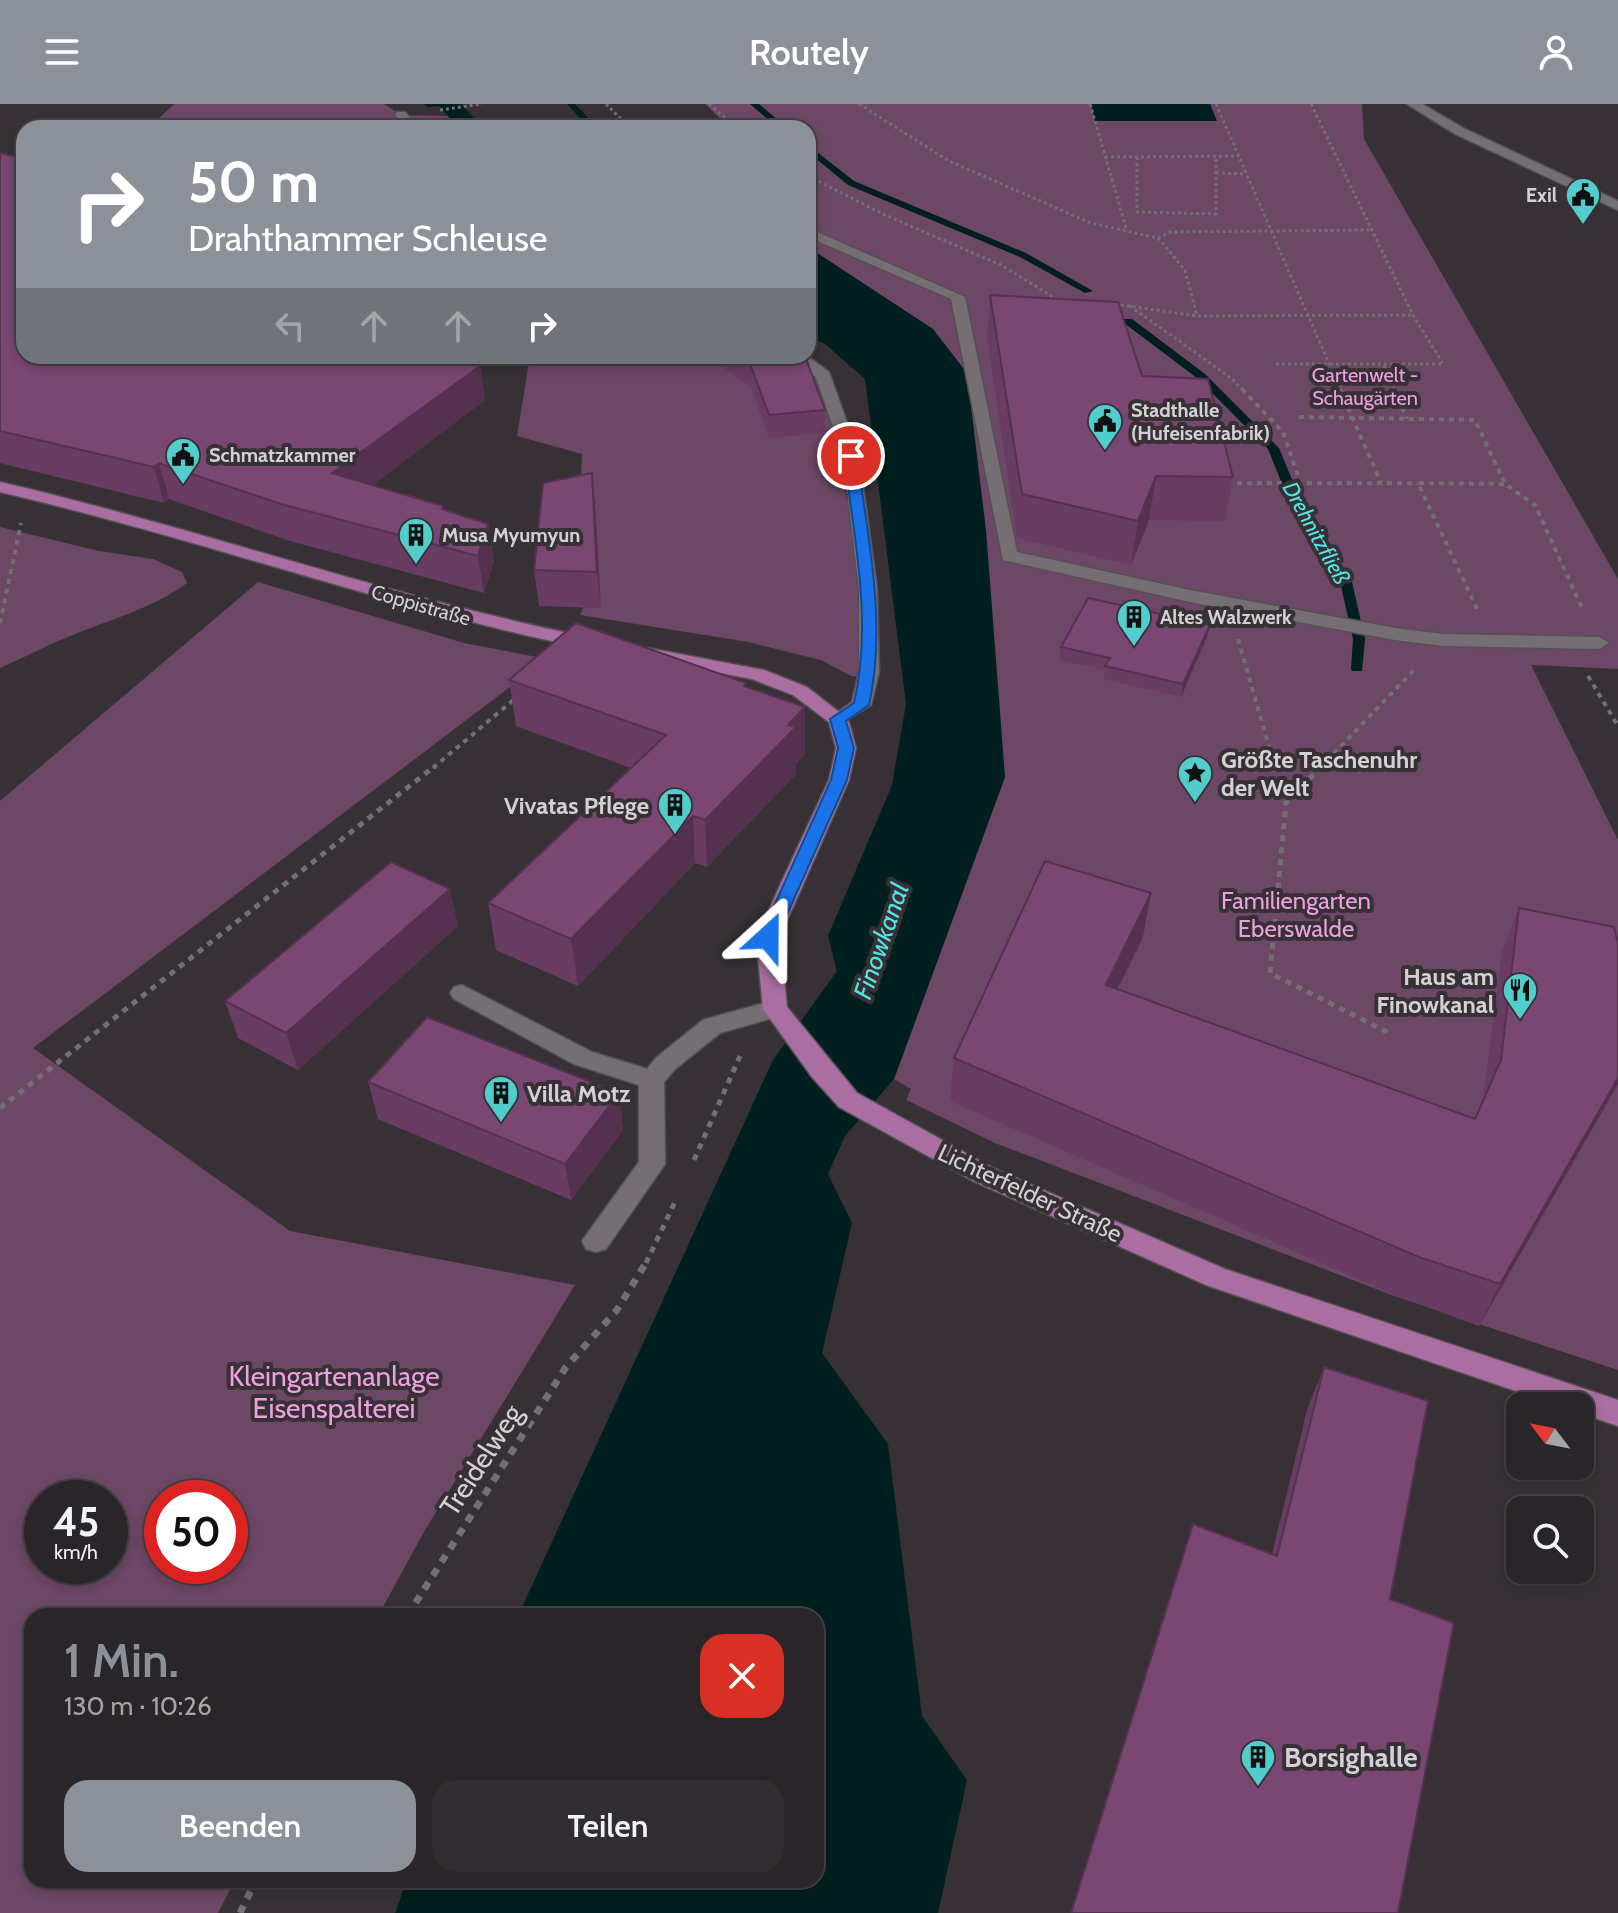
<!DOCTYPE html>
<html lang="de">
<head>
<meta charset="utf-8">
<style>
  body { margin:0; font-family:Cabin,sans-serif; background:#312d30; color:#f1f3f6; height:100vh; display:flex; flex-direction:column; font-size:30px; white-space:nowrap }
  * { box-sizing:border-box; margin:0 }
  p { font-size:26px; color:#a5a5a8 }
  .icon { flex:none; width:44px; height:44px; fill:none; stroke:currentColor; stroke-width:2; stroke-linecap:round; stroke-linejoin:round }
  .map { position:relative; flex:1; overflow:hidden }
  .details { position:absolute; left:24px; top:1504px; width:800px; height:280px; display:flex; flex-direction:column; background:#292528; border-radius:24px; box-shadow:0 4px 12px #0003,0 0 0 2px #454245 }
  .details>* { flex:none }
  .guide { position:absolute; left:16px; top:16px; width:800px; height:244px; border-radius:24px; box-shadow:0 4px 12px #0003,0 0 0 2px #454245; background:#8c9099; color:#fff; overflow:hidden }
  .needle { width:52px; rotate:302deg }
  .buttons { position:absolute; left:1506px; top:1288px; display:grid; gap:16px }
  .buttons a { display:grid; place-items:center; width:88px; height:88px; border-radius:16px; background:#292528; box-shadow:0 4px 12px #0003,0 0 0 2px #454245; font-size:40px }
  .speed { position:absolute; left:24px; top:1376px; display:flex; gap:16px; font-size:40px; font-weight:700; text-align:center }
  .speed>* { display:grid; place-content:center; width:104px; height:104px; border-radius:50%; background:#292528; box-shadow:0 4px 12px #0003,0 0 0 2px #454245; line-height:1 }
  .speed small { font-size:20px; font-weight:400 }
  .speed .limit { border:12px solid #d22; background:#fff; color:#111 }
  .pin { position:absolute; display:grid; place-items:center; width:68px; height:68px; color:#fff; margin:-34px; border:4px solid #fff; border-radius:50%; box-shadow:0 2px 8px #0007 }
  .me { position:absolute; width:88px; margin:-44px; rotate:24deg; stroke-linejoin:round; filter:drop-shadow(0 0 6px #0008) }
  .turn { display:flex; align-items:center; gap:28px; height:168px; padding:0 40px; font-size:36px }
  .turn .icon { width:104px; height:104px; stroke-width:2.5 }
  .turn b { display:block; font-size:56px; line-height:68px }
  .lanes { display:flex; align-items:center; height:76px; padding:0 40px; background:#0003; justify-content:center; gap:40px; direction:ltr }
  .lanes .off { opacity:.35 }
  .round { display:grid; place-items:center; flex:none; width:84px; height:84px; border-radius:24px; background:#312d30 }
  .headline { display:flex; align-items:center; justify-content:space-between; height:136px; padding:0 40px }
  h1 { font-size:48px; font-weight:600; line-height:60px; color:#8c9099 }
  .primary-button { display:flex; gap:16px; margin-top:auto; padding:16px 40px }
  .primary-button a { flex:1; height:92px; border-radius:24px; background:#8c9099; color:#fff; font-size:32px; font-weight:600; line-height:92px; text-align:center }
  .primary-button a+a { background:#312d30; color:#f1f3f6 }
  header { display:flex; justify-content:space-between; align-items:center; height:104px; padding:0 40px; background:#8c9099; color:#fff; font-size:36px; font-weight:600 }
  .map>svg:first-child { display:block }
  .green { fill:#6c4766; fill-rule:evenodd }
  .water { fill:#001f1e }
  .lines { fill:none; stroke-linecap:round; stroke-linejoin:round }
  .stream { fill:#001f1e; fill-rule:evenodd }
  .minor-casing { stroke:#555054; stroke-width:3 }
  .major-casing { stroke:#555054; stroke-width:3 }
  .path-far3 { stroke:#746f73; stroke-width:3; stroke-dasharray:3 3; stroke-linecap:butt }
  .path-far2 { stroke:#746f73; stroke-width:4; stroke-dasharray:5 5; stroke-linecap:butt }
  .path-far1 { stroke:#746f73; stroke-width:5; stroke-dasharray:6 6; stroke-linecap:butt }
  .path { stroke:#746f73; stroke-width:7; stroke-dasharray:8 8; stroke-linecap:butt }
  .minor { fill:#756f74; fill-rule:evenodd }
  .major { fill:#aa6ea2; fill-rule:evenodd }
  .wall { fill:#693c62 }
  .shaded-wall { fill:#553150 }
  .building { fill:#7a4672; stroke:#553150; stroke-width:2 }
  .route { fill:#1a73e8; stroke:#114b97; stroke-width:2 }
  .labels { text-anchor:middle; dominant-baseline:central; stroke-width:8; stroke-linejoin:round; paint-order:stroke }
  .far-poi-label { font-size:20px; font-weight:bold; fill:#d4d0d3; stroke:#373136; text-anchor:start }
  .far-park-label { font-size:20px; fill:#eda0e1; stroke:#373136 }
  .far-street-label { font-size:20px; fill:#d4d0d3; stroke:#373136 }
  .far-water-label { font-size:22px; font-style:italic; fill:#50e5e3; stroke:#373136 }
  .poi-label { font-size:24px; font-weight:bold; fill:#d4d0d3; stroke:#373136; text-anchor:start }
  .park-label { font-size:24px; fill:#eda0e1; stroke:#373136 }
  .street-label { font-size:24px; fill:#d4d0d3; stroke:#373136 }
  .water-label { font-size:26px; font-style:italic; fill:#50e5e3; stroke:#373136 }
  .near-park-label { font-size:28px; fill:#eda0e1; stroke:#373136 }
  .near-street-label { font-size:28px; fill:#d4d0d3; stroke:#373136 }
  .near-poi-label { font-size:28px; font-weight:bold; fill:#d4d0d3; stroke:#373136; text-anchor:start }
</style>
</head>
<body>
<header><svg class="icon" aria-label="menu" viewBox="0 0 24 24"><path d="M4 6h16M4 12h16M4 18h16"/></svg>Routely<svg class="icon" aria-label="person" viewBox="0 0 24 24"><circle cx="12" cy="8" r="4"/><path d="M4 21q1-7 8-7t8 7"/></svg></header>
<div class="map">
<svg width="1618" height="1809" viewBox="0 0 1618 1809">
  <rect width="100%" height="100%" fill="#373136"/>
  <g class="green">
    <path d="M 174,0 L 384,0 L 401,11 L 449,12 L 458,24 L 149,24 Z"/>
    <path d="M 705,0 L 1362,0 L 1364,35 L 1618,475 L 1618,565 L 1531,561 L 1618,736 L 1618,1266 L 1397,1193 L 995,1039 L 906,996 L 911,985 L 894,975 L 1005,673 L 932,225 L 808,143 L 808,82 L 814,80 L 808,76 L 808,24 L 730,24 Z"/>
    <path d="M 530,252 L 797,252 L 826,267 L 837,347 L 859,457 L 863,573 L 851,572 L 821,556 L 748,538 L 580,511 L 599,466 L 579,407 L 582,350 L 517,332 Z"/>
    <path d="M 0,423 L 99,447 L 153,455 L 182,468 L 187,479 C 152,505 108,516 68,533 C 45,542 23,554 0,564 Z"/>
    <path d="M 258,478 L 464,539 L 547,555 L 33,944 L 290,1127 L 575,1181 L 425,1426 L 378,1512 L 32,1512 L 32,1776 L 235,1776 L 218,1809 L 0,1809 L 0,697 ZM 42,1394 L 110,1394 L 110,1462 L 42,1462 ZM 162,1394 L 230,1394 L 230,1462 L 162,1462 Z"/>
  </g>
  <g class="water">
    <path d="M 424,0 L 461,0 L 474,14 L 493,15 L 500,24 L 458,24 L 439,2 L 427,3 Z"/>
    <path d="M 1091,0 L 1210,0 L 1217,17 L 1095,17 Z"/>
    <path d="M 808,143 L 933,225 L 967,269 L 986,426 L 1005,673 L 894,975 L 845,1032 L 828,1070 L 852,1119 L 822,1249 L 888,1340 L 922,1612 L 967,1676 L 938,1809 L 395,1809 L 407,1776 L 816,1776 L 816,1512 L 518,1512 L 773,956 L 837,867 L 828,832 L 892,681 L 906,600 L 865,275 L 825,240 L 808,232 Z"/>
  </g>
  <g class="lines">
    <g class="stream">
      <path d="M 567,0 L 575,0 L 598,24 L 589,24 Z"/>
      <path d="M 750,0 L 759,0 L 787,24 L 778,24 Z"/>
      <path d="M 808,41 L 854,77 L 1026,149 L 1093,187 L 1085,189 L 1020,153 L 848,81 L 808,48 Z"/>
      <path d="M 1124,215 L 1132,215 L 1205,270 L 1279,344 L 1301,397 L 1352,478 L 1365,535 L 1362,567 L 1352,567 L 1351,564 L 1353,535 L 1340,478 L 1289,397 L 1268,345 L 1197,274 L 1124,219 Z"/>
    </g>
    <g class="minor-casing">
      <g id="minor">
        <path d="M 1407,0 L 1422,0 L 1463,24 L 1618,97 L 1618,106 L 1455,30 Z"/>
        <path d="M 397,8 L 405,8 L 419,24 L 406,24 L 395,11 Z"/>
        <path d="M 808,124 L 965,193 L 1017,448 L 1190,486 L 1395,524 L 1443,530 L 1599,533 L 1609,539 L 1599,545 L 1443,542 L 1395,536 L 1190,498 L 1003,456 L 951,195 L 808,133 Z"/>
        <path d="M 789,252 L 807,252 L 829,268 L 859,352 L 877,485 L 879,568 L 871,601 L 838,621 L 828,615 L 852,598 L 859,568 L 859,485 L 843,352 L 816,273 Z"/>
        <path d="M 462,881 L 592,948 L 647,965 L 657,953 L 703,916 L 775,896 L 783,899 L 787,905 L 783,911 L 720,929 L 675,965 L 664,978 L 665,1060 L 606,1145 L 596,1148 L 586,1145 L 582,1137 L 639,1058 L 639,981 L 574,960 L 454,895 L 450,889 L 454,883 Z"/>
      </g>
    </g>
    <g class="major-casing">
      <g id="major">
        <path d="M 0,378 C 198,424 389,493 588,533 L 598,539 L 588,545 C 389,504 198,434 0,388 Z"/>
        <path d="M 648,544 L 764,566 L 807,583 L 848,615 L 856,644 L 849,676 L 780,833 L 787,903 L 857,989 L 993,1064 L 1225,1165 L 1618,1296 L 1618,1322 L 1580,1309 L 1580,1302 L 1560,1302 L 1206,1181 L 975,1078 L 839,1003 L 812,973 L 763,905 L 756,833 L 829,676 L 836,644 L 829,618 L 793,591 L 752,575 L 641,554 L 638,550 L 641,546 Z"/>
      </g>
    </g>
    <g class="path-far3">
      <path d="M 606,0 L 630,24"/>
      <path d="M 709,0 L 737,24"/>
      <path d="M 859,0 L 949,57 L 1091,119 L 1158,134 L 1185,166 L 1197,212"/>
      <path d="M 1090,0 L 1127,127"/>
      <path d="M 1216,0 L 1341,287"/>
      <path d="M 1311,0 L 1413,211 L 1443,260"/>
      <path d="M 440,6 L 482,0"/>
      <path d="M 1105,53 L 1239,52"/>
      <path d="M 1137,53 L 1137,108 L 1216,110 L 1216,53"/>
      <path d="M 1216,69 L 1246,70"/>
      <path d="M 808,72 L 885,111 L 1001,161 L 1060,197"/>
      <path d="M 1158,134 L 1170,128 L 1371,126"/>
      <path d="M 1115,200 L 1197,212 L 1413,211"/>
      <path d="M 1130,202 L 1231,274 L 1244,287"/>
      <path d="M 1276,260 L 1443,260"/>
      <path d="M 1384,261 L 1395,287"/>
    </g>
    <g class="path-far2">
      <path d="M 1242,285 L 1283,328 L 1300,378"/>
      <path d="M 1340,285 L 1381,379"/>
      <path d="M 1394,285 L 1407,315"/>
      <path d="M 1299,313 L 1475,316 L 1505,380 L 1535,401 L 1583,506"/>
      <path d="M 1227,379 L 1418,379"/>
      <path d="M 1477,505 L 1418,379 L 1505,380"/>
      <path d="M 0,519 L 21,419"/>
      <path d="M 1238,535 L 1275,664"/>
      <path d="M 1588,572 L 1618,622"/>
      <path d="M 433,664 L 517,593"/>
      <path d="M 1320,664 L 1414,566"/>
    </g>
    <g class="path-far1">
      <path d="M 1275,662 L 1285,698"/>
      <path d="M 1322,662 L 1286,699 L 1270,869 L 1393,931"/>
      <path d="M 0,1004 L 435,662"/>
      <path d="M 694,1056 L 740,952"/>
      <path d="M 646,1159 L 675,1098"/>
    </g>
    <g class="path">
      <path d="M 407,1512 L 566,1263 L 617,1206 L 647,1157"/>
      <path d="M 240,1809 L 256,1776"/>
    </g>
    <use href="#minor" class="minor"/>
    <use href="#major" class="major"/>
  </g>
  <g class="wall">
    <path d="M 0,49 L 458,256 L 480,262 L 485,296 L 372,381 L 488,420 L 494,457 L 484,489 L 290,437 L 169,395 L 164,399 L 0,359 Z"/>
    <path d="M 990,191 L 1142,272 L 1233,373 L 1225,417 L 1149,416 L 1131,461 L 1017,434 L 987,233 Z"/>
    <path d="M 706,252 L 805,252 L 825,306 L 825,329 L 769,334 L 751,283 Z"/>
    <path d="M 592,369 L 595,403 L 601,504 L 539,502 L 534,466 Z"/>
    <path d="M 1207,533 L 1181,593 L 1104,575 L 1105,566 L 1059,556 L 1061,543 Z"/>
    <path d="M 509,576 L 747,583 L 805,650 L 796,659 L 796,670 L 707,763 L 695,759 L 578,882 L 496,846 L 488,799 L 631,664 L 516,622 Z"/>
    <path d="M 1519,804 L 1618,839 L 1618,980 L 1479,1222 L 1402,1194 L 950,997 L 954,954 L 1143,833 L 1118,885 L 1475,1015 L 1483,997 L 1502,848 Z"/>
    <path d="M 458,822 L 298,966 L 238,934 L 225,897 Z"/>
    <path d="M 368,978 L 619,989 L 623,1026 L 571,1096 L 378,1015 Z"/>
    <path d="M 1324,1263 L 1390,1495 L 1272,1450 L 1307,1306 Z"/>
  </g>
  <g class="shaded-wall">
    <path d="M 422,252 L 457,252 L 458,259 Z"/>
    <path d="M 480,262 L 485,296 L 340,406 L 332,369 Z"/>
    <path d="M 159,359 L 169,395 L 164,399 L 154,363 Z"/>
    <path d="M 592,369 L 595,403 L 601,504 L 597,468 Z"/>
    <path d="M 1156,372 L 1149,416 L 1131,461 L 1138,417 Z"/>
    <path d="M 488,420 L 494,457 L 484,489 L 478,452 Z"/>
    <path d="M 1210,521 L 1207,533 L 1181,593 L 1183,580 Z"/>
    <path d="M 805,603 L 805,650 L 796,659 L 796,670 L 707,763 L 705,716 L 788,621 Z"/>
    <path d="M 693,712 L 695,759 L 578,882 L 571,835 Z"/>
    <path d="M 450,785 L 458,822 L 298,966 L 286,929 Z"/>
    <path d="M 1151,789 L 1143,833 L 1098,924 L 1106,881 Z"/>
    <path d="M 1618,974 L 1618,980 L 1479,1222 L 1500,1180 Z"/>
    <path d="M 619,989 L 623,1026 L 571,1096 L 565,1060 Z"/>
  </g>
  <g class="building">
    <path d="M 0,49 L 24,54 L 24,252 L 441,252 L 480,262 L 332,369 L 443,402 L 442,405 L 488,420 L 478,452 L 281,400 L 159,359 L 154,363 L 0,327 Z"/>
    <path d="M 990,191 L 1118,198 L 1142,272 L 1208,275 L 1233,373 L 1156,372 L 1138,417 L 1022,390 Z"/>
    <path d="M 738,252 L 805,252 L 825,306 L 769,311 L 750,260 Z"/>
    <path d="M 592,369 L 597,468 L 534,466 L 543,379 Z"/>
    <path d="M 1088,494 L 1210,521 L 1183,580 L 1105,562 L 1110,554 L 1061,543 Z"/>
    <path d="M 576,519 L 746,579 L 744,582 L 805,603 L 788,621 L 796,623 L 705,716 L 693,712 L 571,835 L 488,799 L 666,631 L 509,576 Z"/>
    <path d="M 1045,757 L 1151,789 L 1106,881 L 1475,1015 L 1501,956 L 1519,804 L 1614,823 L 1618,839 L 1618,974 L 1500,1180 L 1419,1153 L 954,954 Z"/>
    <path d="M 391,758 L 450,785 L 286,929 L 225,897 Z"/>
    <path d="M 427,913 L 619,989 L 565,1060 L 368,978 Z"/>
    <path d="M 1324,1263 L 1428,1297 L 1390,1495 L 1454,1519 L 1398,1809 L 1071,1809 L 1193,1420 L 1277,1452 Z"/>
  </g>
  <path class="route" d="M 851,348 L 857,352 C 868,434 887,520 869,601 L 846,617 L 854,644 L 847,676 L 777,833 L 768,839 L 760,833 L 831,676 L 838,644 L 830,615 L 854,599 C 873,519 854,433 844,352 Z"/>
  <defs>
    <g id="civic-pin" transform="scale(1.8)"><path d="M0 17L-7.5 6A9.5 9.5 0 1 1 7.5 6Z" fill="#53cdcb" stroke="#373136"/><path d="M-.6-6.5H3V-4.5H.6V-3L4-1V1h2V6H-6V1h2V-1L-.6-3ZM-1.2 2.5V6h2.4V2.5Z" fill="#111"/></g>
    <g id="building-pin" transform="scale(1.8)"><path d="M0 17L-7.5 6A9.5 9.5 0 1 1 7.5 6Z" fill="#53cdcb" stroke="#373136"/><path d="M-4-6H4V6H1V3H-1V6H-4ZM-2.5-4.3h1.7v1.8h-1.7ZM.8-4.3h1.7v1.8H.8ZM-2.5-1h1.7V.8h-1.7ZM.8-1h1.7V.8H.8Z" fill="#111"/></g>
    <g id="sight-pin" transform="scale(1.8)"><path d="M0 17L-7.5 6A9.5 9.5 0 1 1 7.5 6Z" fill="#53cdcb" stroke="#373136"/><path d="M0-6L1.8-2.2L6-1.7L2.9 1.2L3.7 5.4L0 3.3L-3.7 5.4L-2.9 1.2L-6-1.7L-1.8-2.2Z" fill="#111"/></g>
    <g id="restaurant-pin" transform="scale(1.8)"><path d="M0 17L-7.5 6A9.5 9.5 0 1 1 7.5 6Z" fill="#53cdcb" stroke="#373136"/><path d="M-5-6h1v4h1v-4h1v4h1v-4h1v5L-1.5 .5V6h-2V.5L-5-1ZM5-6V6H3V1.5H1.5Q1.5-4 5-6Z" fill="#111"/></g>
  </defs>
  <g fill-rule="evenodd">
    <use href="#civic-pin" x="1583" y="91"/>
    <use href="#civic-pin" x="1105" y="317"/>
    <use href="#civic-pin" x="183" y="351"/>
    <use href="#building-pin" x="416" y="431"/>
    <use href="#building-pin" x="1134" y="513"/>
    <use href="#sight-pin" x="1195" y="669"/>
    <use href="#building-pin" x="675" y="701"/>
    <use href="#restaurant-pin" x="1520" y="886"/>
    <use href="#building-pin" x="501" y="989"/>
    <use href="#building-pin" x="1258" y="1653"/>
  </g>
  <g class="labels">
    <g class="far-poi-label">
      <text x="1557" y="91" text-anchor="end">Exil</text>
      <text x="1131" y="306">Stadthalle<tspan x="1131" dy="23">(Hufeisenfabrik)</tspan></text>
      <text x="209" y="351">Schmatzkammer</text>
      <text x="442" y="431">Musa Myumyun</text>
      <text x="1160" y="513">Altes Walzwerk</text>
    </g>
    <g class="far-park-label">
      <text x="1365" y="271">Gartenwelt -<tspan x="1365" dy="23">Schaugärten</tspan></text>
    </g>
    <g class="far-street-label">
      <text transform="translate(421 501) rotate(16)">Coppistraße</text>
    </g>
    <g class="far-water-label">
      <text transform="translate(1316 429) rotate(61)">Drehnitzfließ</text>
    </g>
    <g class="poi-label">
      <text x="1221" y="655">Größte Taschenuhr<tspan x="1221" dy="28">der Welt</tspan></text>
      <text x="649" y="701" text-anchor="end">Vivatas Pflege</text>
      <text x="1494" y="872" text-anchor="end">Haus am<tspan x="1494" dy="28">Finowkanal</tspan></text>
      <text x="527" y="989">Villa Motz</text>
    </g>
    <g class="park-label">
      <text x="1296" y="796">Familiengarten<tspan x="1296" dy="28">Eberswalde</tspan></text>
    </g>
    <g class="street-label">
      <text transform="translate(1030 1089) rotate(25)">Lichterfelder Straße</text>
    </g>
    <g class="water-label">
      <text transform="translate(881 837) rotate(-71)">Finowkanal</text>
    </g>
    <g class="near-park-label">
      <text x="334" y="1272">Kleingartenanlage<tspan x="334" dy="32">Eisenspalterei</tspan></text>
    </g>
    <g class="near-street-label">
      <text transform="translate(481 1356) rotate(-57)">Treidelweg</text>
    </g>
    <g class="near-poi-label">
      <text x="1284" y="1653">Borsighalle</text>
    </g>
  </g>
</svg>
<div class="buttons">
<a><svg class="needle" viewBox="-14 -14 28 28"><path d="M0-13l5 13h-10z" fill="#e53935"/><path d="M0 13l5-13h-10z" fill="#a5a5a8"/></svg></a>
<a><svg class="icon" aria-label="search" viewBox="0 0 24 24"><circle cx="10" cy="10" r="6"/><path d="M15 15l6 6"/></svg></a>
</div>
<div class="speed"><div>45<small>km/h</small></div><div class="limit">50</div></div>
<div class="pin" style="left:851px;top:352px;background:#d93025"><svg class="icon" aria-label="arrive" viewBox="0 0 24 24"><path d="M6 21V4h12l-3 4 3 4H6"/></svg></div>
<svg class="me" style="left:768px;top:833px" viewBox="-20 -20 40 40"><path d="M0-17L14 15 0 8-14 15z" fill="#1a73e8" stroke="#fff" stroke-width="4"/></svg>
<div class="guide">
<div class="turn"><svg class="icon" aria-label="right" viewBox="0 0 24 24"><path d="M7 20v-9h11M14 6l5 5-5 5"/></svg><div><b>50 m</b>Drahthammer Schleuse</div></div>
<div class="lanes"><svg class="icon off" aria-label="left" viewBox="0 0 24 24"><path d="M17 20v-9H6M10 6l-5 5 5 5"/></svg><svg class="icon off" aria-label="ahead" viewBox="0 0 24 24"><path d="M12 20V5M6 11l6-6 6 6"/></svg><svg class="icon off" aria-label="ahead" viewBox="0 0 24 24"><path d="M12 20V5M6 11l6-6 6 6"/></svg><svg class="icon" aria-label="right" viewBox="0 0 24 24"><path d="M7 20v-9h11M14 6l5 5-5 5"/></svg></div>
</div>
<section class="details">
<div class="headline"><div><h1>1 Min.</h1><p>130 m · 10:26</p></div><a class="round" style="background:#d93025;color:#fff"><svg class="icon" aria-label="close" viewBox="0 0 24 24"><path d="M6 6l12 12M18 6L6 18"/></svg></a></div>
<div class="primary-button"><a>Beenden</a><a>Teilen</a></div>
</section>
</div>
</body>
</html>
